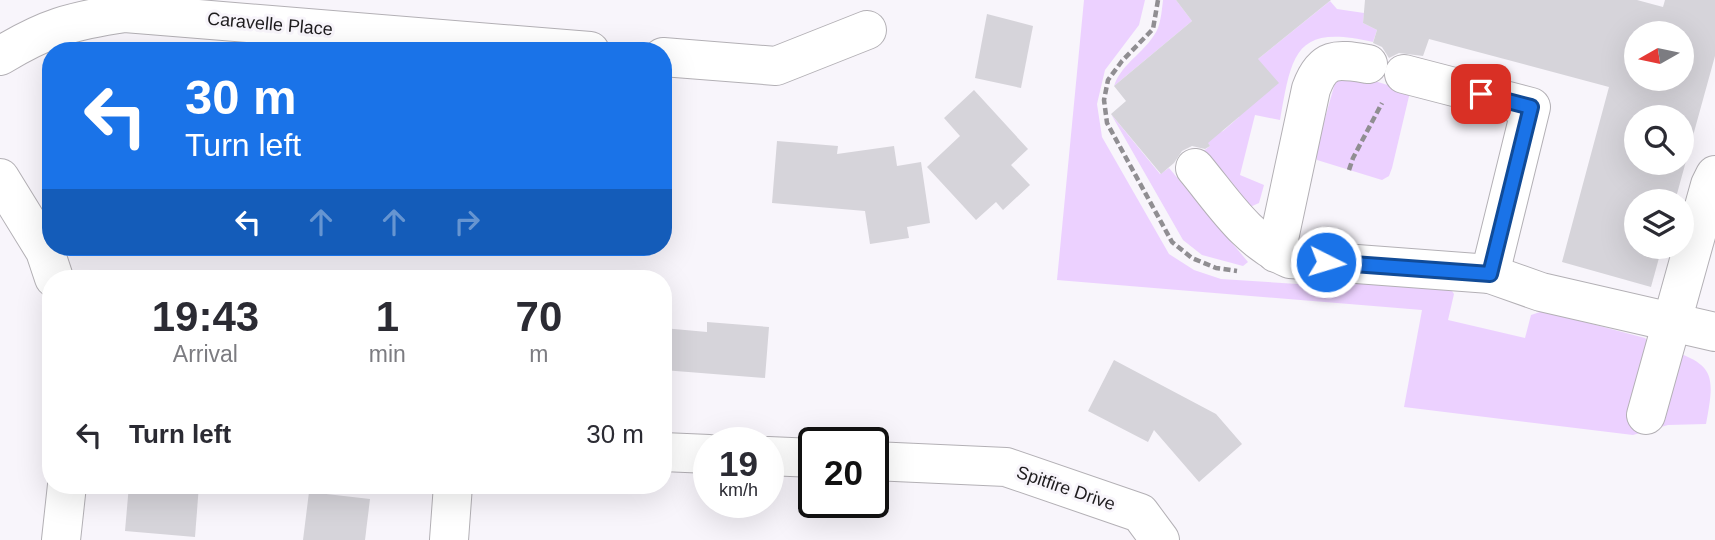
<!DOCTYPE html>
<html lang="en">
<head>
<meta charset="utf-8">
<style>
  body { margin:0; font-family:Arial,sans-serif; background:#f2f2f3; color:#2b2b33; height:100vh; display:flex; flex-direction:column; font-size:26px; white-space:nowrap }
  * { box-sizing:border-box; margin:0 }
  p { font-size:23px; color:#7c7c81 }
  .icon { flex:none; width:38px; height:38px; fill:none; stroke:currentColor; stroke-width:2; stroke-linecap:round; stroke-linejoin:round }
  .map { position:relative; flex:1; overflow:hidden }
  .drawer { position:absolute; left:42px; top:270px; width:630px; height:224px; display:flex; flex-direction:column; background:#fff; border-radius:28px; box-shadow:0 7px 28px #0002 }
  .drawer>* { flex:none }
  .guide { position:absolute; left:42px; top:42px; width:630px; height:214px; border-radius:28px; box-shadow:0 7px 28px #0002; background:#1a73e8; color:#fff; overflow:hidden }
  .needle { width:46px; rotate:261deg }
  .fabs { position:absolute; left:1624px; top:21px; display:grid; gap:14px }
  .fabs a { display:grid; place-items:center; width:70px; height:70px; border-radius:50%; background:#fff; box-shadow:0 7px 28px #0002; font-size:35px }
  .speed { position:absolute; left:693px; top:427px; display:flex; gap:14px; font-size:35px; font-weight:700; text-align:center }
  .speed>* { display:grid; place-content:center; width:91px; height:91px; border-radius:50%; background:#fff; box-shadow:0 7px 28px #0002; line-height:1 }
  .speed small { font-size:18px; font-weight:400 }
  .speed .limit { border:4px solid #111; border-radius:10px; background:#fff; color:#111 }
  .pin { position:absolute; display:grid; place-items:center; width:60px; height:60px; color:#fff; margin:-30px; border-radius:14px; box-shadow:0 4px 10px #0006 }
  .me { position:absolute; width:77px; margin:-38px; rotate:95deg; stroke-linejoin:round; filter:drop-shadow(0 0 5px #0008) }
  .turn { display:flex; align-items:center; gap:24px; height:147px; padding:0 28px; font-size:32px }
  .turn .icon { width:91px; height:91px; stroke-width:2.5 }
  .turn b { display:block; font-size:49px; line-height:60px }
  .lanes { display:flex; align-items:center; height:66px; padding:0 28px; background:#0003; justify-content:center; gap:35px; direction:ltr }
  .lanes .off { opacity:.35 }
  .eta { display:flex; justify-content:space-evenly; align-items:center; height:119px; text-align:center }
  .eta b { font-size:42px; font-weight:700; line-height:49px }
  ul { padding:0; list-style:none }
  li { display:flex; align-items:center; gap:21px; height:91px; padding:0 28px }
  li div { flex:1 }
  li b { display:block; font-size:26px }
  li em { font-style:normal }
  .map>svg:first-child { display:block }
  .green { fill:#ecd1ff }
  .building { fill:#d6d4da; fill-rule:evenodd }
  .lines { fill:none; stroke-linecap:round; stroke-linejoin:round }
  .minor-casing { stroke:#b3b0b5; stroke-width:40 }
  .path { stroke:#908e92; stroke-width:4.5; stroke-dasharray:7 3.5; stroke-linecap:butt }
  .minor { stroke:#fff; stroke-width:38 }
  .route-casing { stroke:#114b97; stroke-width:18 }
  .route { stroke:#1a73e8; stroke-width:12 }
  .labels { text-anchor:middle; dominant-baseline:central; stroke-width:6; stroke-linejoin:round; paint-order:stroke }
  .street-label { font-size:18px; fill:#1e1c1e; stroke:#f8f5fb }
</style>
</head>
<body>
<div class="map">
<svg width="1715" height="540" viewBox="0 0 1715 540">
  <rect width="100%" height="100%" fill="#f8f5fb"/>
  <g class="green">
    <path d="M 1084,0 L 1145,0 L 1139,25 L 1105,70 L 1097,104 L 1102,137 L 1169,254 L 1194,270 L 1221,279 L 1329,286 L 1332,273 L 1450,288 L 1454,294 L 1448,320 L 1525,338 L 1531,315 L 1543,311 L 1645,338 C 1652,346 1660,347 1670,350 C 1715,365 1715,376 1706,424 L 1668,425 L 1633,435 L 1404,407 L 1422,310 L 1057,280 Z"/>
    <path d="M 1163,0 L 1176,0 L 1192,21 L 1114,86 C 1122,62 1148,51 1158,28 C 1161,20 1162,9 1163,0 Z"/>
    <path d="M 1330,1 L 1337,9 L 1364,13 L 1363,23 L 1377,30 L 1373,42 C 1295,24 1292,53 1280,120 L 1255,115 L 1240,175 L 1264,185 L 1259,203 L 1250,207 L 1202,152 L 1210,146 L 1203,138 L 1223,131 L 1239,117 L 1234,111 L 1258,59 Z"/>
    <path d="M 1344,76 L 1365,78 L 1410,92 L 1392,168 L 1389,176 L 1382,180 L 1317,160 L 1315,153 L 1335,83 Z"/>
    <path d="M 1111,114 L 1160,174 L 1169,168 L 1248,262 L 1243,266 L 1202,255 L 1183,240 Z"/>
  </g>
  <g class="building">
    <path d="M 1176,0 L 1331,0 L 1258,59 L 1279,83 L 1208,143 L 1210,146 L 1205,149 L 1192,146 L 1182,151 L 1174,163 L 1161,174 L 1111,114 L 1126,101 L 1114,86 L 1192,21 Z"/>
    <path d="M 1365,0 L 1637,0 L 1663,7 L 1665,0 L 1715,0 L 1715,56 L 1675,201 L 1636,201 L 1636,247 L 1662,247 L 1651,287 L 1562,262 L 1609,87 L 1429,39 L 1423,56 L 1399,53 L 1389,58 L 1382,47 L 1373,43 L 1377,30 L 1363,23 ZM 1636,33 L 1682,33 L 1682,79 L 1636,79 ZM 1636,117 L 1682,117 L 1682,163 L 1636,163 Z"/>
    <path d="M 987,14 L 1033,26 L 1021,88 L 975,78 Z"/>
    <path d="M 974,90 L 1028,149 L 1011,165 L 1030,185 L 1003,210 L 996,202 L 976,220 L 927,167 L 960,136 L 944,118 Z"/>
    <path d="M 777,141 L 838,146 L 837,154 L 894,146 L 897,166 L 921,162 L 930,223 L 907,227 L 909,238 L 870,244 L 865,211 L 772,203 Z"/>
    <path d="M 707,322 L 769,327 L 765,378 L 663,370 L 663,328 L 707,332 Z"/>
    <path d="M 1114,360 L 1216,414 L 1242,444 L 1199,482 L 1154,430 L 1148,442 L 1088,411 Z"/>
    <path d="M 129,485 L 199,485 L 195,537 L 125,531 Z"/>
    <path d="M 309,492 L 370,499 L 365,540 L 303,540 Z"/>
  </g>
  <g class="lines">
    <g class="minor-casing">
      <g id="minor">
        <path d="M 0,56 C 46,28 71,21 125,13 L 590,51"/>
        <path d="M 663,57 L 776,66 L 867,30"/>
        <path d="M 1404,74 L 1531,107 L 1490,274"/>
        <path d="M 1195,168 C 1224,203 1247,241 1290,259 L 1490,274 L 1541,292 L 1715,332"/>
        <path d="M 0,178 L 45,251 L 54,278"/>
        <path d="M 1276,253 L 1311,89 C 1323,56 1337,59 1368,64"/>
        <path d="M 1646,415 L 1710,185 L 1715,175"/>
        <path d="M 663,452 L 709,454"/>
        <path d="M 768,456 L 814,458"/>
        <path d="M 873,461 L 1006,467 L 1140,513 L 1160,540"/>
        <path d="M 61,540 L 67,485"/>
        <path d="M 449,540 L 453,485"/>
      </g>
    </g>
    <g class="path">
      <path d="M 1158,0 L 1153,29 L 1122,61 L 1108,80 L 1104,100 L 1107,123 L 1172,242 L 1192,258 L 1216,268 L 1237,271"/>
      <path d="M 1349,170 L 1353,158 L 1382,103"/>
    </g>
    <use href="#minor" class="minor"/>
  </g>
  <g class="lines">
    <g class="route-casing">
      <path id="route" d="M 1326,262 L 1490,274 L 1531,107 L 1481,94"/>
    </g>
    <use href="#route" class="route"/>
  </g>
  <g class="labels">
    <g class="street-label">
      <text transform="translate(270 24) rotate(5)">Caravelle Place</text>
      <text transform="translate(1066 488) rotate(19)">Spitfire Drive</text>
    </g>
  </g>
</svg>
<div class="fabs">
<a><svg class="needle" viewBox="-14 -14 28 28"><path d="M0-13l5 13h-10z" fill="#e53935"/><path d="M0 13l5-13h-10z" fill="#7c7c81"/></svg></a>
<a><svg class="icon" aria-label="search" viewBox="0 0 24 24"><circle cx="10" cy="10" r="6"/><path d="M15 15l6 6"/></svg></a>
<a><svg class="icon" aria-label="layers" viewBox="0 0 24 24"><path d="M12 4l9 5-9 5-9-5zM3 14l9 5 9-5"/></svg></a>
</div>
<div class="speed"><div>19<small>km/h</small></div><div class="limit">20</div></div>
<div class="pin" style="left:1481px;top:94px;background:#d93025"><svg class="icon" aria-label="arrive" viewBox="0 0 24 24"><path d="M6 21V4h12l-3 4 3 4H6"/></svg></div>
<svg class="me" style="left:1326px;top:262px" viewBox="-20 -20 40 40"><circle r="17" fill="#1a73e8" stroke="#fff" stroke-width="3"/><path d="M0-11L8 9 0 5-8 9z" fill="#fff"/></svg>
<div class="guide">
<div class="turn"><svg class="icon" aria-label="left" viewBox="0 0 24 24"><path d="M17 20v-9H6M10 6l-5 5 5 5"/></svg><div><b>30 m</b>Turn left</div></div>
<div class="lanes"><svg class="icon" aria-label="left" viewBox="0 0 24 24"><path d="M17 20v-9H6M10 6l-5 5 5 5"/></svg><svg class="icon off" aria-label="ahead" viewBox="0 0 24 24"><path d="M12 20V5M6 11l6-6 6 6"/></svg><svg class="icon off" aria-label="ahead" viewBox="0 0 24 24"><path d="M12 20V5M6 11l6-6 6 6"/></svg><svg class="icon off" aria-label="right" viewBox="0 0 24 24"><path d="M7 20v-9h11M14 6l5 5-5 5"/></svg></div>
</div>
<section class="drawer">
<div class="eta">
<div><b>19:43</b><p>Arrival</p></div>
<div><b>1</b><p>min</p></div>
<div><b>70</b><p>m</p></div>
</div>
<ul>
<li><svg class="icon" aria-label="left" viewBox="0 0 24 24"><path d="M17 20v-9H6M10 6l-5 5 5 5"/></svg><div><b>Turn left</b></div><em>30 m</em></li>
</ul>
</section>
</div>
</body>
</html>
